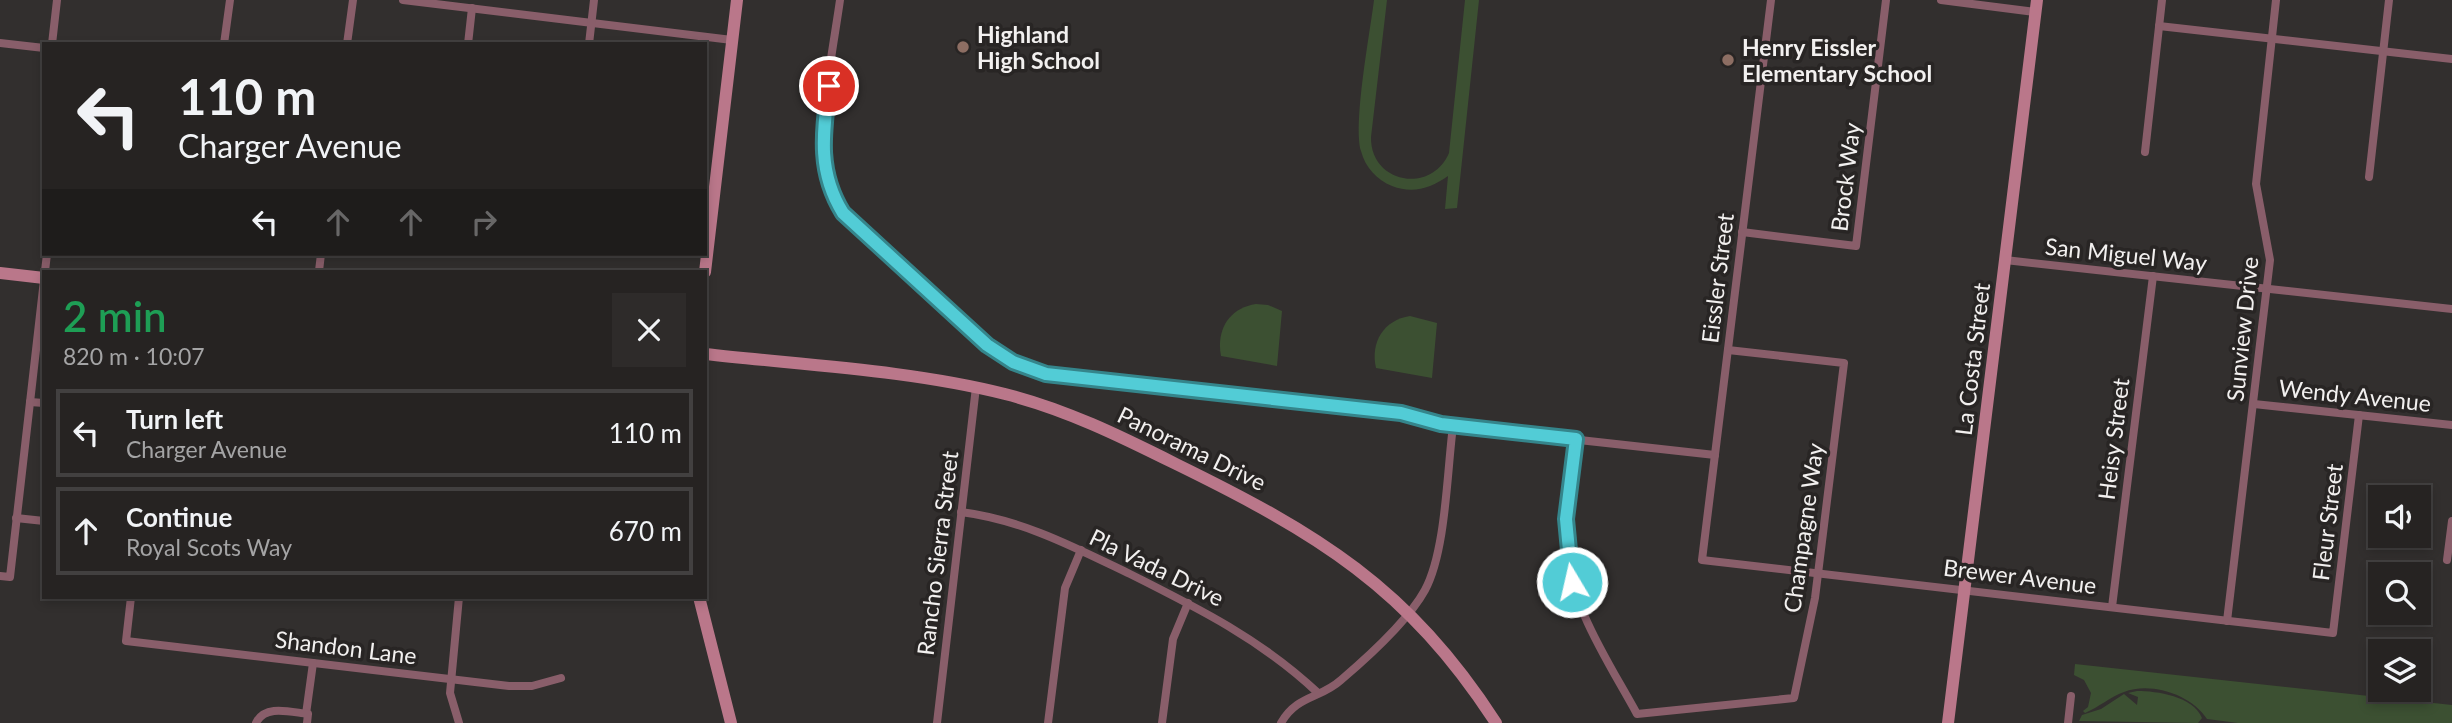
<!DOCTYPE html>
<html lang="en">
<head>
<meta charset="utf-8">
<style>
  body { margin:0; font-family:Lato,sans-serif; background:#2e2b2a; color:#f1f3f6; height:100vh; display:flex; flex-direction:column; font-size:26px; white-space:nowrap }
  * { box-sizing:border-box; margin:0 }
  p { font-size:23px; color:#a4a4a5 }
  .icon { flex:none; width:38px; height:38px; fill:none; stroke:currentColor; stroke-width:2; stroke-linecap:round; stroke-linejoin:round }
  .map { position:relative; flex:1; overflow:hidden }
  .panel { position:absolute; left:42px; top:270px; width:665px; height:329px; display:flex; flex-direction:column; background:#262322; border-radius:0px; box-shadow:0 4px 10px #0003,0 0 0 2px #424040 }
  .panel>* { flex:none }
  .top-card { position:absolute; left:42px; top:42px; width:665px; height:214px; border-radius:0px; box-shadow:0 4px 10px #0003,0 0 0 2px #424040; background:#262322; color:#f1f3f6; overflow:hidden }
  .fabs { position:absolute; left:2368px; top:485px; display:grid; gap:14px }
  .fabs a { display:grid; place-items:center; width:63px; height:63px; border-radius:0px; background:#262322; box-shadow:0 4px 10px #0003,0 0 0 2px #424040; font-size:35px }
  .pin { position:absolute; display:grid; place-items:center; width:60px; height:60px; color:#fff; margin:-30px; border:4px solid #fff; border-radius:50%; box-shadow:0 2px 7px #0007 }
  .me { position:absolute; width:77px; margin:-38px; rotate:351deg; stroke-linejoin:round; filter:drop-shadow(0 0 5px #0008) }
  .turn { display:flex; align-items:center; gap:24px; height:147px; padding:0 21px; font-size:32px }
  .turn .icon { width:91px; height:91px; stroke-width:2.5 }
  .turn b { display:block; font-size:49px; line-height:60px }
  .lanes { display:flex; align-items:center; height:66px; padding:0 21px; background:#0003; justify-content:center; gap:35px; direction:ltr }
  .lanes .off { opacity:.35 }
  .round { display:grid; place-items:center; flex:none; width:74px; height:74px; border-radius:0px; background:#2e2b2a }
  .headline { display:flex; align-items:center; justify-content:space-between; height:119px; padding:0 21px }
  h1 { font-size:42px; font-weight:600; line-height:52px; color:#1e9e55 }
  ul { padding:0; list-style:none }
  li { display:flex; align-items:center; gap:21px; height:88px; margin:0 14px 10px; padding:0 7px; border:4px solid #424040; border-radius:0px }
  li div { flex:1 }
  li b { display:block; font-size:26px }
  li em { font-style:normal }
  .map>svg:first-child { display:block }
  .green { fill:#3c5032 }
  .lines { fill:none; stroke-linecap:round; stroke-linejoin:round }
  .street { stroke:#895e6a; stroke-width:8 }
  .secondary { stroke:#ba778a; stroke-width:12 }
  .route-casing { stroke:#35858b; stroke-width:18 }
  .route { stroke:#52ccd6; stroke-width:12 }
  .education-dot { fill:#8d6e63; stroke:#282524; stroke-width:2.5 }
  .labels { text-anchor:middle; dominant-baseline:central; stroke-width:7; stroke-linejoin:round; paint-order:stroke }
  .poi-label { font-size:23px; font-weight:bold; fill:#f2f0ef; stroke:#282524; text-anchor:start }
  .street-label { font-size:23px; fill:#f2f0ef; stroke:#282524 }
</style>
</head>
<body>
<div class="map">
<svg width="2452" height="723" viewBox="0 0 2452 723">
  <rect width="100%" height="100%" fill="#322f2e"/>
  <g class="green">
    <path d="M 1374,0 L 1387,0 L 1371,137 C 1370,183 1431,195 1449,153 L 1465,0 L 1479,0 L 1457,208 L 1445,209 L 1448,176 C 1431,188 1413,194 1392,186 C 1377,180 1365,167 1361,151 C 1353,123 1370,33 1374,0 Z"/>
    <path d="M 1256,304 L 1268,305 L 1282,311 L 1277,366 L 1221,356 C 1216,330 1229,308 1256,304 Z"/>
    <path d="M 1410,316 L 1437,323 L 1432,378 L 1376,368 C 1370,342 1384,320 1410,316 Z"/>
    <path d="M 2075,664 L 2452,705 L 2452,723 L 2238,723 L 2207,719 C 2192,695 2151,681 2124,692 C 2110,697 2099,707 2085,713 L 2083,711 L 2088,707 L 2091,693 L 2084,680 L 2074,675 Z"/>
    <path d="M 2137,691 C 2157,691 2193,696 2202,718 L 2198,723 L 2079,721 L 2082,715 L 2101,709 L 2124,694 L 2137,705 L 2138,697 L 2128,693 Z"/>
  </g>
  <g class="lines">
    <g class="street">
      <path d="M 403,0 L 732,40"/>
      <path d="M 840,0 C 834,44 816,132 825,172 C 829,192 839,209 852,224 L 997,354 L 1047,374 L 1401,413 L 1453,426 L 1715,455"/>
      <path d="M 1771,0 L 1702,560 L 2333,633 L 2359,415"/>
      <path d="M 1941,0 L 2035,12"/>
      <path d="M 2159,26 L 2452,59"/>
      <path d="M 0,43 L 44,48"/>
      <path d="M 52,44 L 57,0"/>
      <path d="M 224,44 L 230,0"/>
      <path d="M 347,44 L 353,0"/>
      <path d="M 468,44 L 472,8"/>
      <path d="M 589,44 L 594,0"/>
      <path d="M 2145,152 L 2162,0"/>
      <path d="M 2369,177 L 2389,0"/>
      <path d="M 1742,232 L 1856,246 L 1886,0"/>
      <path d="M 2005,260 L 2452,309"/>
      <path d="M 45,271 L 47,254"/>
      <path d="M 319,271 L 321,254"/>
      <path d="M 30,402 L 44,403"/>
      <path d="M 2254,404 L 2452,425"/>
      <path d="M 1576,439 C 1572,473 1565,508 1566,541 C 1569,605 1607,659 1637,714 L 1794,698 L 1815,598 L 1844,363 L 1728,350"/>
      <path d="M 961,512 C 1023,520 1074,547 1130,574 C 1198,608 1262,640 1318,693"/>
      <path d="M 16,518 L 44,521"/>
      <path d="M 2447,560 L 2452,521"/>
      <path d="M 0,576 L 10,577 L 44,280"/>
      <path d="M 131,597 L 126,641 L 509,686 L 532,686 L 561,678"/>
      <path d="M 2112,607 L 2153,276"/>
      <path d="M 2227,621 L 2270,260 L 2256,184 L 2276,0"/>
      <path d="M 306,714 L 313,663"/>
      <path d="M 256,723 C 265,704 290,712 308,714 L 307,723"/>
      <path d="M 459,723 L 450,693 L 459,597"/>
      <path d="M 937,723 L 976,387"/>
      <path d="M 1048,723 L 1065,588 L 1081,550"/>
      <path d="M 1162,723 L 1173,639 L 1188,603"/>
      <path d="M 1281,723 C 1297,695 1320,699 1341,680 C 1368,657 1408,621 1425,590 C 1446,551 1447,471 1453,426"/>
      <path d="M 2068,723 L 2071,696"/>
    </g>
    <g class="secondary">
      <path d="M 705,272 L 737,0"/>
      <path d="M 0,273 L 44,278"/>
      <path d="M 705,354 C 802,365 910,370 1005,394 C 1065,409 1120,436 1176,464 C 1317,533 1408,587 1496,723"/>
      <path d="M 699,597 L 731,723"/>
      <path d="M 1948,723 L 2037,0"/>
    </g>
  </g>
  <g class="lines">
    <g class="route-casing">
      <path id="route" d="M 829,86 C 823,133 817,171 843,213 L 987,345 L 1013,362 L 1046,374 L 1401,413 L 1441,424 L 1576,439 L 1566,519 L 1572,582"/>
    </g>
    <use href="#route" class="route"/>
  </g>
  <g class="education-dot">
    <circle cx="963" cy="47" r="7"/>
    <circle cx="1728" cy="60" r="7"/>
  </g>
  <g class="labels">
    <g class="poi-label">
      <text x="977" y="34">Highland<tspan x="977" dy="26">High School</tspan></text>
      <text x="1742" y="47">Henry Eissler<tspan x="1742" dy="26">Elementary School</tspan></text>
    </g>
    <g class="street-label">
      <text transform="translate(1845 177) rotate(-83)">Brock Way</text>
      <text transform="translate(2126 254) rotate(6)">San Miguel Way</text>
      <text transform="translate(1717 278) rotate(-83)">Eissler Street</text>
      <text transform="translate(2242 329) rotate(-84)">Sunview Drive</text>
      <text transform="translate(1972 359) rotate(-83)">La Costa Street</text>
      <text transform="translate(2355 395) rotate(6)">Wendy Avenue</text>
      <text transform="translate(2113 439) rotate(-83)">Heisy Street</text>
      <text transform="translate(1192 448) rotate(26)">Panorama Drive</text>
      <text transform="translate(2327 522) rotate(-83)">Fleur Street</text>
      <text transform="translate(1803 528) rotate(-82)">Champagne Way</text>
      <text transform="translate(937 553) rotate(-83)">Rancho Sierra Street</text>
      <text transform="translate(1157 567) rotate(26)">Pla Vada Drive</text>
      <text transform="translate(2020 576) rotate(7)">Brewer Avenue</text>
      <text transform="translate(346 647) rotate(7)">Shandon Lane</text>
    </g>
  </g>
</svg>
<div class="fabs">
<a><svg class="icon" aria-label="sound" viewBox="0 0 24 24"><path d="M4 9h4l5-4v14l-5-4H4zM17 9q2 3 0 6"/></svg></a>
<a><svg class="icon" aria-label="search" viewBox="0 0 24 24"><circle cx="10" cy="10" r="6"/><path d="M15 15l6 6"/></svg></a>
<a><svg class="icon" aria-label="layers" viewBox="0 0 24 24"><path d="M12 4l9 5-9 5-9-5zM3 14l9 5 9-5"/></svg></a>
</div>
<div class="pin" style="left:829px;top:86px;background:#d93025"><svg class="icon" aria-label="arrive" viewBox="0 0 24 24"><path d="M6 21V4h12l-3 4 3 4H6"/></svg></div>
<svg class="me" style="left:1572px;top:582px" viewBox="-20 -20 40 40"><circle r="17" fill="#52ccd6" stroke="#fff" stroke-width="3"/><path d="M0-11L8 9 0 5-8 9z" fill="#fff"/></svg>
<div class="top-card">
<div class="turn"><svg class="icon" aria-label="left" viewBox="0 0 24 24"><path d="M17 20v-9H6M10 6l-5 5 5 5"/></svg><div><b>110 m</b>Charger Avenue</div></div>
<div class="lanes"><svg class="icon" aria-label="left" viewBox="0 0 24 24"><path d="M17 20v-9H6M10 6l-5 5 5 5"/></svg><svg class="icon off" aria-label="ahead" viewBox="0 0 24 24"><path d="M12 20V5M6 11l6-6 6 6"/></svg><svg class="icon off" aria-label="ahead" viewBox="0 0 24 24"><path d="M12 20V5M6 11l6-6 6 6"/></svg><svg class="icon off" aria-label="right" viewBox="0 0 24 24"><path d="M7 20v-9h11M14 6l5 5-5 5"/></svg></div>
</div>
<section class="panel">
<div class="headline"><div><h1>2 min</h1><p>820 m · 10:07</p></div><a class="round"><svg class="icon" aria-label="close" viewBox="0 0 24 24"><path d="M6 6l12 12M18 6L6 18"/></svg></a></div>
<ul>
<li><svg class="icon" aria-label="left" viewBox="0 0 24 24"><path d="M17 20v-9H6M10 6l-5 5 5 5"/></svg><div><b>Turn left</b><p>Charger Avenue</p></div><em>110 m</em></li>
<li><svg class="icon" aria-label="ahead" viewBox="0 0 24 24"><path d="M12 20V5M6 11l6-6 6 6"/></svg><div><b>Continue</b><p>Royal Scots Way</p></div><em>670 m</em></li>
</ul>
</section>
</div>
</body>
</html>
